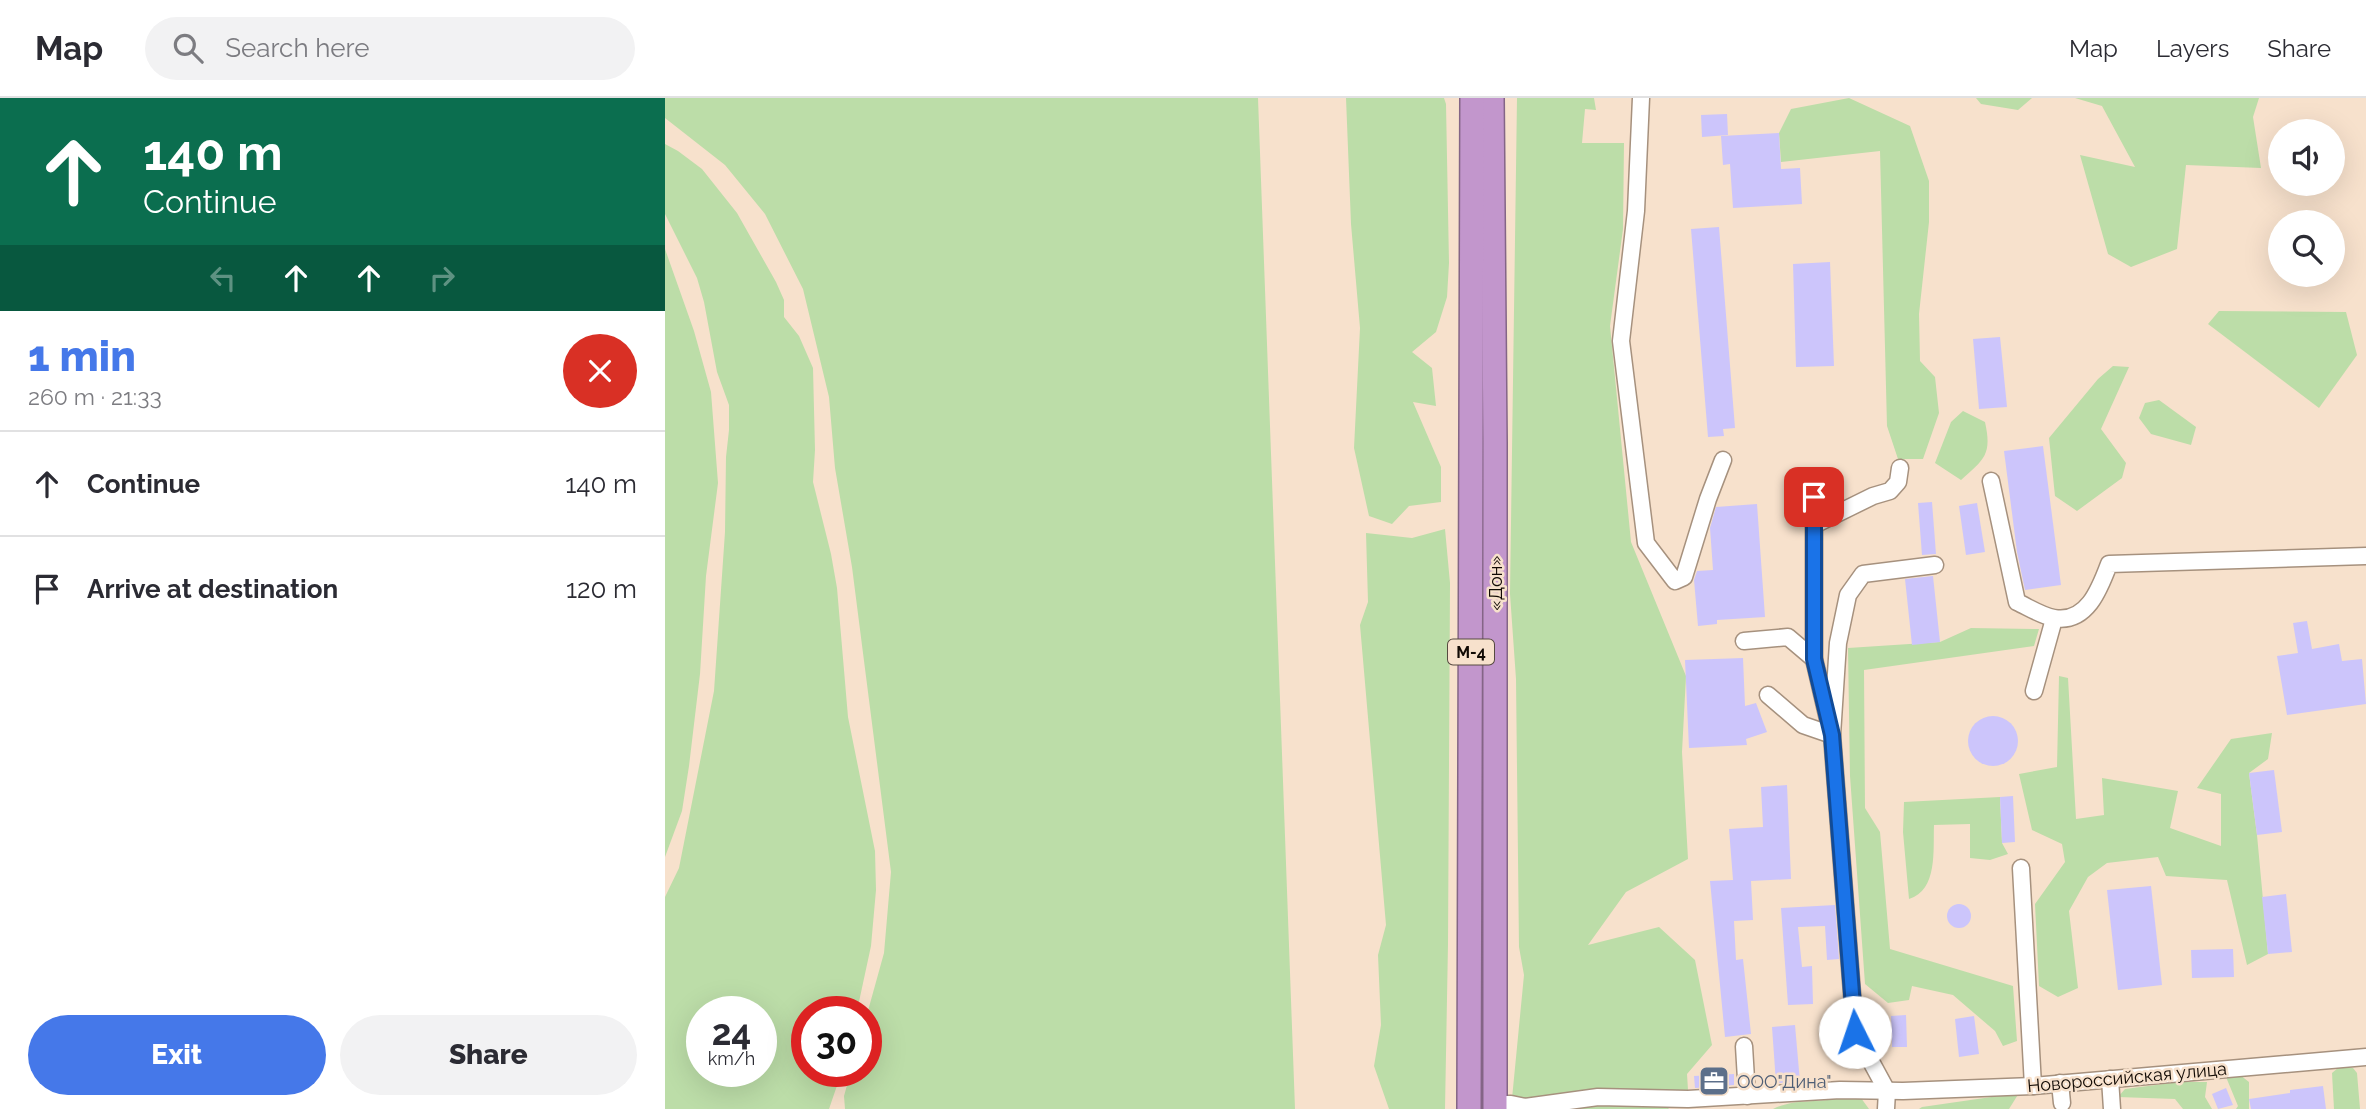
<!DOCTYPE html>
<html lang="en">
<head>
<meta charset="utf-8">
<style>
  body { margin:0; font-family:Raleway,sans-serif; background:#f2f2f3; color:#2b2b33; height:100vh; display:flex; flex-direction:column; font-size:26px; white-space:nowrap }
  * { box-sizing:border-box; margin:0 }
  p { font-size:23px; color:#7c7c81 }
  .icon { flex:none; width:38px; height:38px; fill:none; stroke:currentColor; stroke-width:2; stroke-linecap:round; stroke-linejoin:round }
  .map { position:relative; flex:1; overflow:hidden }
  .details { display:flex; flex-direction:column; background:#fff; width:665px }
  .details>* { flex:none }
  .hud { background:#0b6e4f; color:#fff; overflow:hidden }
  .fabs { position:absolute; left:1603px; top:21px; display:grid; gap:14px }
  .fabs a { display:grid; place-items:center; width:77px; height:77px; border-radius:50%; background:#fff; box-shadow:0 7px 28px #0002; font-size:35px }
  .speed { position:absolute; left:21px; top:898px; display:flex; gap:14px; font-size:35px; font-weight:700; text-align:center }
  .speed>* { display:grid; place-content:center; width:91px; height:91px; border-radius:50%; background:#fff; box-shadow:0 7px 28px #0002; line-height:1 }
  .speed small { font-size:18px; font-weight:400 }
  .speed .limit { border:10px solid #d22; background:#fff; color:#111 }
  .pin { position:absolute; display:grid; place-items:center; width:60px; height:60px; color:#fff; margin:-30px; border-radius:14px; box-shadow:0 4px 10px #0006 }
  .me { position:absolute; width:77px; margin:-38px; rotate:356deg; stroke-linejoin:round; filter:drop-shadow(0 0 5px #0008) }
  .turn { display:flex; align-items:center; gap:24px; height:147px; padding:0 28px; font-size:32px }
  .turn .icon { width:91px; height:91px; stroke-width:2.5 }
  .turn b { display:block; font-size:49px; line-height:60px }
  .lanes { display:flex; align-items:center; height:66px; padding:0 28px; background:#0003; justify-content:center; gap:35px; direction:ltr }
  .lanes .off { opacity:.35 }
  .round { display:grid; place-items:center; flex:none; width:74px; height:74px; border-radius:37px; background:#f2f2f3 }
  .summary { display:flex; align-items:center; justify-content:space-between; height:119px; padding:0 28px }
  h1 { font-size:42px; font-weight:800; line-height:52px; color:#4578e9 }
  .primary-button { display:flex; gap:14px; margin-top:auto; padding:14px 28px }
  .primary-button a { flex:1; height:80px; border-radius:42px; background:#4578e9; color:#fff; font-size:28px; font-weight:800; line-height:80px; text-align:center }
  .primary-button a+a { background:#f2f2f3; color:#2b2b33 }
  ul { padding:0; list-style:none }
  li { display:flex; align-items:center; gap:21px; height:105px; padding:0 28px; border-top:2px solid #e1e1e2 }
  li div { flex:1 }
  li b { display:block; font-size:26px }
  li em { font-style:normal }
  header { display:flex; align-items:center; gap:42px; box-sizing:border-box; height:98px; padding:0 35px; background:#fff; border-bottom:2px solid #e1e1e2 }
  header strong { font-size:33px }
  nav { display:flex; gap:38px; margin-inline-start:auto; font-size:24px }
  .search { width:490px; height:63px; background:#f2f2f3; display:flex; align-items:center; gap:18px; box-sizing:border-box; padding:0 24px; border-radius:38px; color:#7c7c81; font-size:26px }
  main { display:flex; flex:1; min-height:0 }
  .map>svg:first-child { display:block }
  .green { fill:#bcdda8; fill-rule:evenodd }
  .building { fill:#ccc5fb }
  .lines { fill:none; stroke-linecap:round; stroke-linejoin:round }
  .minor-casing { stroke:#a6917e; stroke-width:19 }
  .highway-casing { stroke:#846586; stroke-width:26 }
  .minor { stroke:#fff; stroke-width:16 }
  .highway { stroke:#c296cc; stroke-width:23 }
  .route-casing { stroke:#114b97; stroke-width:18 }
  .route { stroke:#1a73e8; stroke-width:12 }
  .labels { text-anchor:middle; dominant-baseline:central; stroke-width:5; stroke-linejoin:round; paint-order:stroke }
  .shield { fill:#f7e1cc; stroke:#564a40; stroke-width:2 }
  .shield-label { font-size:16px; font-weight:bold; fill:#110a04 }
  .street-label { font-size:18px; fill:#110a04; stroke:#f7e1cc }
  .service-label { font-size:18px; fill:#4e5e75; stroke:#f7e1cc; text-anchor:start }
</style>
</head>
<body>
<header>
<strong>Map</strong>
<div class="search"><svg class="icon" aria-label="search" viewBox="0 0 24 24"><circle cx="10" cy="10" r="6"/><path d="M15 15l6 6"/></svg>Search here</div>
<nav><a>Map</a><a>Layers</a><a>Share</a></nav>
</header>
<main>
<section class="details">
<div class="hud">
<div class="turn"><svg class="icon" aria-label="ahead" viewBox="0 0 24 24"><path d="M12 20V5M6 11l6-6 6 6"/></svg><div><b>140 m</b>Continue</div></div>
<div class="lanes"><svg class="icon off" aria-label="left" viewBox="0 0 24 24"><path d="M17 20v-9H6M10 6l-5 5 5 5"/></svg><svg class="icon" aria-label="ahead" viewBox="0 0 24 24"><path d="M12 20V5M6 11l6-6 6 6"/></svg><svg class="icon" aria-label="ahead" viewBox="0 0 24 24"><path d="M12 20V5M6 11l6-6 6 6"/></svg><svg class="icon off" aria-label="right" viewBox="0 0 24 24"><path d="M7 20v-9h11M14 6l5 5-5 5"/></svg></div>
</div>
<div class="summary"><div><h1>1 min</h1><p>260 m · 21:33</p></div><a class="round" style="background:#d93025;color:#fff"><svg class="icon" aria-label="close" viewBox="0 0 24 24"><path d="M6 6l12 12M18 6L6 18"/></svg></a></div>
<ul>
<li><svg class="icon" aria-label="ahead" viewBox="0 0 24 24"><path d="M12 20V5M6 11l6-6 6 6"/></svg><div><b>Continue</b></div><em>140 m</em></li>
<li><svg class="icon" aria-label="arrive" viewBox="0 0 24 24"><path d="M6 21V4h12l-3 4 3 4H6"/></svg><div><b>Arrive at destination</b></div><em>120 m</em></li>
</ul>
<div class="primary-button"><a>Exit</a><a>Share</a></div>
</section>
<div class="map">
<svg width="1701" height="1011" viewBox="0 0 1701 1011">
  <rect width="100%" height="100%" fill="#f7e1cc"/>
  <g class="green">
    <path d="M 0,0 L 593,0 L 630,1011 L 180,1011 L 179,998 L 186,973 L 201,973 L 201,920 L 219,855 L 226,774 L 187,469 L 170,370 L 164,299 L 138,191 L 100,116 L 60,67 L 0,20 Z"/>
    <path d="M 681,0 L 779,0 L 781,6 L 784,165 L 782,199 L 771,234 L 747,254 L 767,270 L 771,308 L 748,304 L 776,369 L 776,404 L 744,408 L 727,426 L 704,418 L 689,350 L 695,230 L 686,126 Z"/>
    <path d="M 852,0 L 929,0 L 931,12 L 920,11 L 917,45 L 959,45 L 958,131 L 945,228 L 966,444 L 1021,578 L 1017,654 L 1023,761 L 961,794 L 923,847 L 994,829 L 1030,862 L 1047,947 L 1022,976 L 1023,992 L 1003,1011 L 846,1011 L 859,877 L 854,849 L 851,581 L 845,496 Z"/>
    <path d="M 1184,0 L 1245,28 L 1264,83 L 1264,124 L 1254,216 L 1255,263 L 1270,279 L 1274,315 L 1258,361 L 1233,361 L 1222,328 L 1215,53 L 1116,64 L 1114,35 L 1126,11 Z"/>
    <path d="M 1311,0 L 1367,0 L 1353,12 L 1316,6 Z"/>
    <path d="M 1410,0 L 1594,0 L 1588,19 L 1596,70 L 1521,67 L 1512,151 L 1466,169 L 1443,156 L 1415,57 L 1470,69 L 1437,8 Z"/>
    <path d="M 0,46 L 13,53 L 37,71 L 72,115 L 111,184 L 119,202 L 119,219 L 134,238 L 148,270 L 150,352 L 148,384 L 166,456 L 172,490 L 183,619 L 210,753 L 211,792 L 206,848 L 192,913 L 142,914 L 142,973 L 177,973 L 164,1011 L 0,1011 L 0,799 L 14,770 L 49,593 L 60,434 L 61,359 L 64,332 L 64,307 L 52,274 L 39,204 L 32,180 L 0,116 ZM 37,914 L 96,914 L 96,973 L 37,973 Z"/>
    <path d="M 0,151 L 29,233 L 46,294 L 53,385 L 41,478 L 35,576 L 24,668 L 17,713 L 0,759 Z"/>
    <path d="M 1554,213 L 1681,214 L 1692,257 L 1654,310 L 1543,226 Z"/>
    <path d="M 1448,268 L 1464,269 L 1436,331 L 1461,365 L 1457,380 L 1412,413 L 1390,398 L 1384,340 L 1433,281 Z"/>
    <path d="M 1494,302 L 1531,329 L 1526,347 L 1486,336 L 1474,320 L 1480,305 Z"/>
    <path d="M 1298,313 L 1320,324 C 1327,356 1320,361 1296,382 L 1270,365 L 1286,324 Z"/>
    <path d="M 780,431 L 785,485 L 783,846 L 780,1011 L 724,1011 L 709,968 L 716,927 L 713,857 L 721,827 L 695,527 L 703,504 L 701,435 L 747,440 Z"/>
    <path d="M 1306,530 L 1374,531 L 1369,548 L 1199,572 L 1200,710 L 1215,734 L 1225,851 L 1348,888 L 1352,943 L 1338,948 L 1330,933 L 1288,897 L 1247,888 L 1244,902 L 1223,905 L 1200,886 L 1185,678 L 1183,550 L 1275,544 Z"/>
    <path d="M 1394,578 L 1403,580 L 1411,721 L 1439,717 L 1437,680 L 1513,693 L 1505,730 L 1556,748 L 1556,696 L 1532,690 L 1566,641 L 1607,635 L 1603,661 L 1584,675 L 1592,737 L 1603,856 L 1582,867 L 1562,782 L 1501,778 L 1493,759 L 1442,765 L 1423,779 L 1404,813 L 1413,890 L 1393,899 L 1374,888 L 1370,806 L 1400,764 L 1397,746 L 1367,732 L 1354,676 L 1392,669 Z"/>
    <path d="M 1335,699 L 1337,745 L 1343,756 L 1325,762 L 1305,760 L 1305,726 L 1269,727 C 1268,752 1273,792 1244,801 L 1238,734 L 1239,704 Z"/>
    <path d="M 1673,970 L 1688,970 L 1692,975 L 1695,1011 L 1669,1011 L 1667,975 Z"/>
    <path d="M 1575,977 L 1584,984 L 1584,1011 L 1571,1011 L 1573,1008 L 1561,979 Z"/>
    <path d="M 1514,984 L 1542,984 L 1540,999 L 1547,1011 L 1518,1011 L 1510,1001 L 1453,999 L 1460,991 Z"/>
    <path d="M 1354,995 L 1344,1011 L 1254,1011 L 1257,1009 Z"/>
    <path d="M 1172,1000 L 1196,1000 L 1204,1011 L 1108,1011 C 1131,1000 1148,1006 1172,1000 Z"/>
  </g>
  <g class="building">
    <path d="M 1062,16 L 1063,37 L 1037,39 L 1036,17 Z"/>
    <path d="M 1114,35 L 1116,71 L 1135,70 L 1137,106 L 1068,110 L 1065,66 L 1058,67 L 1056,38 Z"/>
    <path d="M 1054,129 L 1070,330 L 1058,331 L 1059,338 L 1043,339 L 1026,131 Z"/>
    <path d="M 1165,164 L 1169,268 L 1131,269 L 1128,166 Z"/>
    <path d="M 1335,239 L 1342,309 L 1314,311 L 1308,241 Z"/>
    <path d="M 1378,348 L 1396,487 L 1360,492 L 1352,454 L 1339,353 Z"/>
    <path d="M 1267,404 L 1271,456 L 1257,457 L 1253,405 Z"/>
    <path d="M 1312,405 L 1320,454 L 1301,457 L 1294,408 Z"/>
    <path d="M 1092,406 L 1100,519 L 1052,522 L 1052,526 L 1033,528 L 1029,482 L 1032,473 L 1048,472 L 1045,430 L 1051,409 Z"/>
    <path d="M 1268,478 L 1275,544 L 1247,547 L 1240,481 Z"/>
    <path d="M 1642,523 L 1647,551 L 1674,546 L 1677,563 L 1697,561 L 1701,606 L 1622,617 L 1612,558 L 1633,555 L 1628,525 Z"/>
    <path d="M 1078,560 L 1080,608 L 1091,605 L 1102,634 L 1081,641 L 1082,647 L 1024,650 L 1020,562 Z"/>
    <circle cx="1328" cy="643" r="25"/>
    <path d="M 1609,672 L 1617,734 L 1592,737 L 1584,675 Z"/>
    <path d="M 1122,687 L 1126,781 L 1086,783 L 1088,822 L 1069,823 L 1071,862 L 1078,861 L 1086,936 L 1060,939 L 1045,783 L 1068,782 L 1064,731 L 1098,729 L 1096,689 Z"/>
    <path d="M 1348,698 L 1350,744 L 1337,745 L 1335,699 Z"/>
    <path d="M 1486,788 L 1497,887 L 1453,892 L 1442,792 Z"/>
    <path d="M 1621,796 L 1627,854 L 1603,856 L 1597,799 Z"/>
    <circle cx="1294" cy="818" r="12"/>
    <path d="M 1170,807 L 1174,861 L 1162,862 L 1160,828 L 1133,829 L 1137,869 L 1147,868 L 1148,906 L 1123,907 L 1116,810 Z"/>
    <path d="M 1568,851 L 1569,879 L 1527,880 L 1526,852 Z"/>
    <path d="M 1241,917 L 1242,949 L 1227,949 L 1226,918 Z"/>
    <path d="M 1309,918 L 1314,956 L 1294,959 L 1290,921 Z"/>
    <path d="M 1130,927 L 1135,984 L 1111,985 L 1107,929 Z"/>
    <path d="M 1069,976 L 1069,987 L 1030,990 L 1029,978 Z"/>
    <path d="M 1658,988 L 1661,1011 L 1586,1011 L 1584,1001 L 1625,995 L 1625,992 Z"/>
    <path d="M 1561,990 L 1568,1007 L 1553,1011 L 1547,996 Z"/>
  </g>
  <g class="lines">
    <g class="minor-casing">
      <g id="minor">
        <path d="M 976,0 L 971,113 L 956,243 L 981,445 L 1010,483 L 1019,479 L 1043,401 L 1058,362"/>
        <path d="M 1326,383 L 1352,504 C 1363,509 1377,518 1389,520 C 1422,526 1435,490 1444,466 L 1701,458"/>
        <path d="M 1149,399 L 1149,561 L 1163,621"/>
        <path d="M 1149,427 L 1208,398 L 1225,393 L 1233,384 L 1235,370"/>
        <path d="M 1079,543 L 1123,539 L 1149,561"/>
        <path d="M 1369,593 L 1389,521"/>
        <path d="M 1103,597 L 1138,627 L 1167,637"/>
        <path d="M 1356,770 L 1368,988"/>
        <path d="M 1079,948 L 1082,998"/>
        <path d="M 1445,981 L 1447,1011"/>
        <path d="M 1395,985 L 1397,1005"/>
        <path d="M 1222,993 L 1190,934 L 1167,637 L 1173,545 L 1183,497 L 1198,476 L 1270,467"/>
        <path d="M 830,1006 L 846,1006 L 860,1009 L 933,999 L 1023,1001 L 1175,992 L 1238,993 L 1368,988 L 1701,959"/>
        <path d="M 1221,1011 L 1222,993"/>
      </g>
    </g>
    <g class="highway-casing">
      <g id="highway">
        <path d="M 827,0 L 830,344 L 830,1011"/>
        <path d="M 804,1011 L 807,0"/>
      </g>
    </g>
    <use href="#minor" class="minor"/>
    <use href="#highway" class="highway"/>
  </g>
  <g class="lines">
    <g class="route-casing">
      <path id="route" d="M 1149,399 L 1149,561 L 1167,637 L 1190,934"/>
    </g>
    <use href="#route" class="route"/>
  </g>
  <defs>
    <g id="office-square" transform="scale(1.575)"><rect x="-9" y="-9" width="18" height="18" rx="4" fill="#5c6f8a" stroke="#f7e1cc"/><path d="M-6-3h4V-5.5h4V-3h4V5H-6ZM-1-4.5V-3h2v-1.5ZM-6 0V1H6V0Z" fill="#fff"/></g>
  </defs>
  <g fill-rule="evenodd">
    <use href="#office-square" x="1049" y="983"/>
  </g>
  <g class="labels">
    <rect class="shield" x="783" y="541.5" width="46" height="25" rx="5"/>
    <g class="shield-label">
      <text x="806" y="554">М-4</text>
    </g>
    <g class="street-label">
      <text transform="translate(830 485) rotate(-90)">«Дон»</text>
      <text transform="translate(1462 979) rotate(-5)">Новороссийская улица</text>
    </g>
    <g class="service-label">
      <text x="1072" y="983">ООО"Дина"</text>
    </g>
  </g>
</svg>
<div class="fabs">
<a><svg class="icon" aria-label="sound" viewBox="0 0 24 24"><path d="M4 9h4l5-4v14l-5-4H4zM17 9q2 3 0 6"/></svg></a>
<a><svg class="icon" aria-label="search" viewBox="0 0 24 24"><circle cx="10" cy="10" r="6"/><path d="M15 15l6 6"/></svg></a>
</div>
<div class="speed"><div>24<small>km/h</small></div><div class="limit">30</div></div>
<div class="pin" style="left:1149px;top:399px;background:#d93025"><svg class="icon" aria-label="arrive" viewBox="0 0 24 24"><path d="M6 21V4h12l-3 4 3 4H6"/></svg></div>
<svg class="me" style="left:1190px;top:934px" viewBox="-20 -20 40 40"><circle r="19" fill="#fff"/><path d="M0-13L10 11 0 6-10 11z" fill="#1a73e8"/></svg>
</div>
</main>
</body>
</html>
